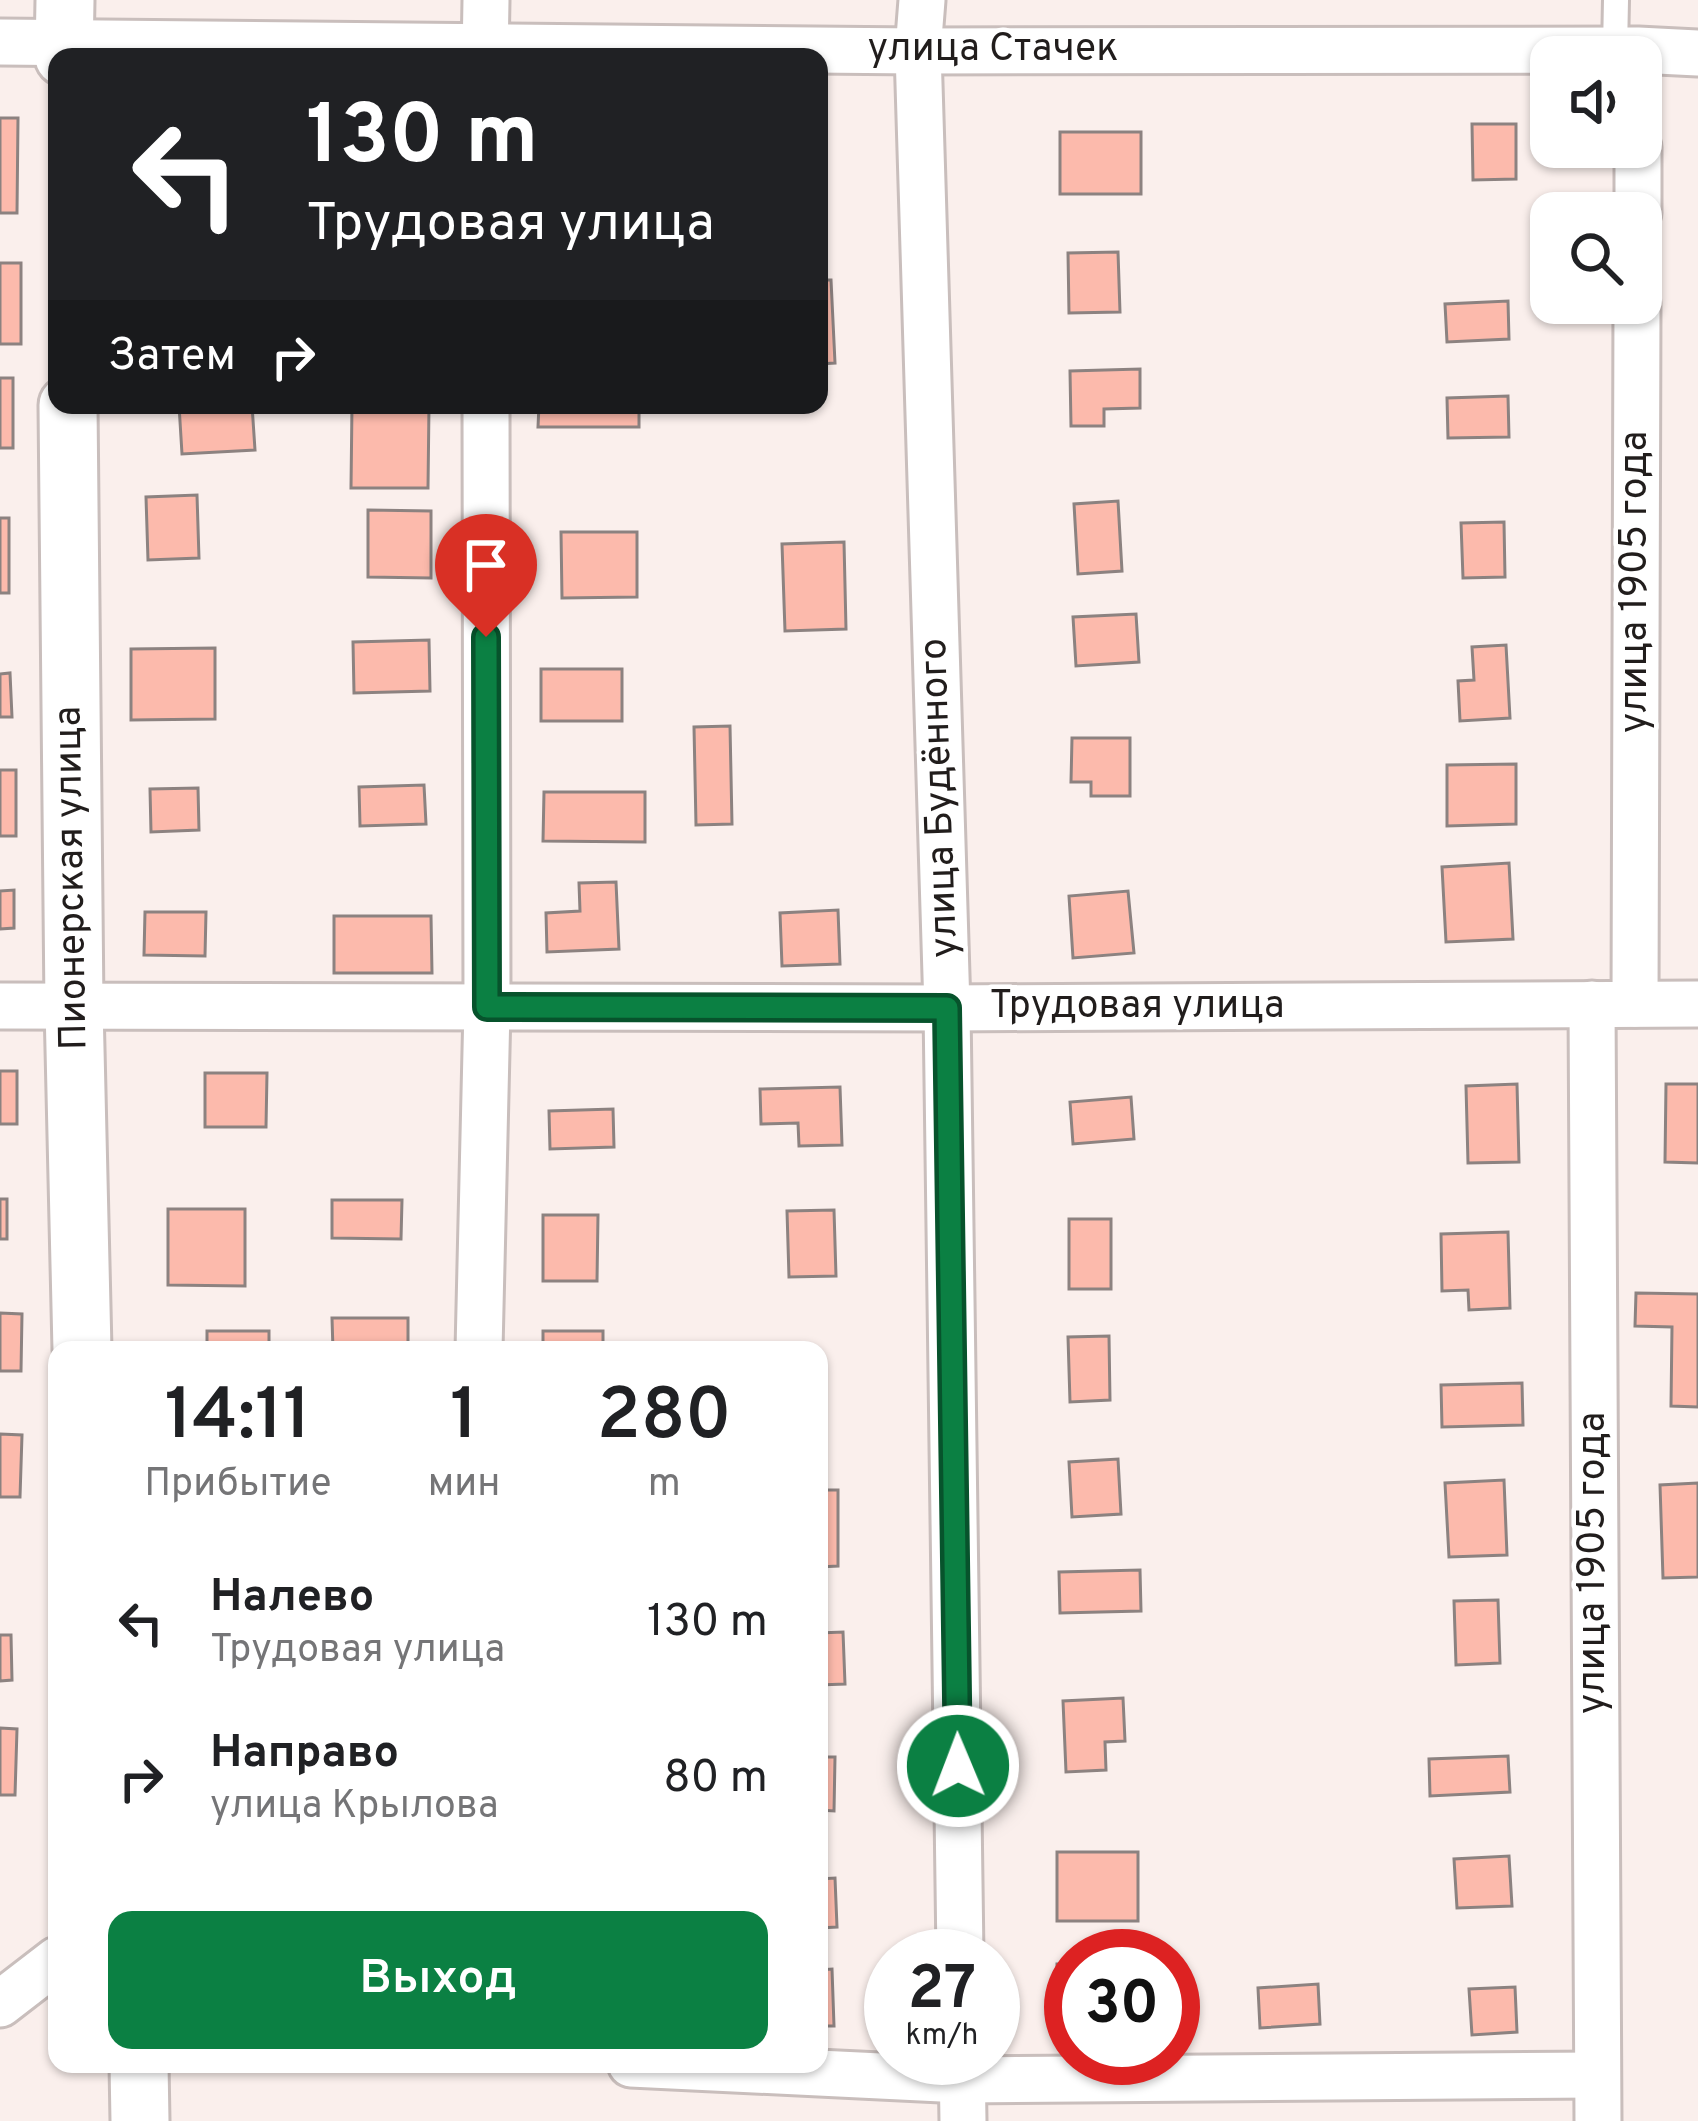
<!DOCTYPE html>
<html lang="ru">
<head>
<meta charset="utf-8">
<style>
  body { margin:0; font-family:Overpass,sans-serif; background:#f6f6f6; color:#202124; height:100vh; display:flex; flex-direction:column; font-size:45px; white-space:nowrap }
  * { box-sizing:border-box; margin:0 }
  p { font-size:39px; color:#757577 }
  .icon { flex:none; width:66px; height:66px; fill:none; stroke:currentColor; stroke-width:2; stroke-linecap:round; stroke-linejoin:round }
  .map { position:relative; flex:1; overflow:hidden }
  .drawer { position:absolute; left:48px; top:1341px; width:780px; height:732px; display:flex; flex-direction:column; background:#fff; border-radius:24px; box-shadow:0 3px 9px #0004 }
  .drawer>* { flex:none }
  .guide { position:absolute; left:48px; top:48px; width:780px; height:366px; border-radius:24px; box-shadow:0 3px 9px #0004; background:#202124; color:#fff; overflow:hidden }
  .fabs { position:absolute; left:1530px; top:36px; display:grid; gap:24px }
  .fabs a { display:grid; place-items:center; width:132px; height:132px; border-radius:24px; background:#fff; box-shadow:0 3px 9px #0004; font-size:60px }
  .speed { position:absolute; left:864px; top:1929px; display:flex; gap:24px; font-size:60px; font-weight:700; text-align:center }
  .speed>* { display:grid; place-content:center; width:156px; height:156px; border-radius:50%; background:#fff; box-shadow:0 3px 9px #0004; line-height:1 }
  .speed small { font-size:30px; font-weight:400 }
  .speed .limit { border:18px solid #d22; background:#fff; color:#111 }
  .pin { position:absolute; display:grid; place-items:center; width:102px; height:102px; color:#fff; margin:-123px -51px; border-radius:50% 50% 50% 0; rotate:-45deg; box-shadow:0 0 12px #0007 }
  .pin .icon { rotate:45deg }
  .me { position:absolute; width:132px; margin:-66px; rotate:359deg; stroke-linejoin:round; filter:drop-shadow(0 0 9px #0008) }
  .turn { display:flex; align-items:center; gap:42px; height:252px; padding:0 60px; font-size:54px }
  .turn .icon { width:156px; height:156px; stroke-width:2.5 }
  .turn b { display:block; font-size:84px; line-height:102px }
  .then { display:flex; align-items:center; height:114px; padding:0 60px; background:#0003; gap:24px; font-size:45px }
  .eta { display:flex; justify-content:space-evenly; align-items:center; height:204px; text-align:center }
  .eta b { font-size:72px; font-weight:600; line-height:84px }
  .primary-button { display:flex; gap:24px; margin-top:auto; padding:24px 60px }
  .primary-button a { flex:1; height:138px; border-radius:24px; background:#0b8043; color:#fff; font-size:48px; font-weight:600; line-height:138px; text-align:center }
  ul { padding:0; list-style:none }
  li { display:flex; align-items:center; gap:36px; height:156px; padding:0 60px }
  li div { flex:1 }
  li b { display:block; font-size:45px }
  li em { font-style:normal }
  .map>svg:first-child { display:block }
  .building { fill:#fcbaac; stroke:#8c8280; stroke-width:3 }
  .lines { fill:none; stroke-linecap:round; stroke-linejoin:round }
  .service-casing { stroke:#c9bebc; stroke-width:30 }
  .minor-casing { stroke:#c9bebc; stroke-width:51 }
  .tertiary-casing { stroke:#c9bebc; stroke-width:63 }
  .service { stroke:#fff; stroke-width:24 }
  .minor { stroke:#fff; stroke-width:45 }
  .tertiary { stroke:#fff; stroke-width:57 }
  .route-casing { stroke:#07532c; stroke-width:30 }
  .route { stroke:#0b8043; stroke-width:21 }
  .labels { text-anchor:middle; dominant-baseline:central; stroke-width:9; stroke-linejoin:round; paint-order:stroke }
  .street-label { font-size:39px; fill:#211d1c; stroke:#fff }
</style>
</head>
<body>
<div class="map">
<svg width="1698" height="2121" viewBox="0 0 1698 2121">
  <rect width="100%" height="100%" fill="#faefec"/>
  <g class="building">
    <path d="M 0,118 L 18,118 L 17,213 L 0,213 Z"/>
    <path d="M 1472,124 L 1516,124 L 1516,179 L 1473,180 Z"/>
    <rect x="1060" y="132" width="81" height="62"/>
    <path d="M 819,134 L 823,134 L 826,220 L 819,220 Z"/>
    <path d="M 1118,252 L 1120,312 L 1069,313 L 1068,253 Z"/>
    <rect x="0" y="263" width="21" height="81"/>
    <path d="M 819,280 L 831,280 L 835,363 L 819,364 Z"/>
    <path d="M 1508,301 L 1509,339 L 1447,342 L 1445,304 Z"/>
    <path d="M 1140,369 L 1140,408 L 1104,409 L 1104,426 L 1071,426 L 1070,371 Z"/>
    <rect x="0" y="378" width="13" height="70"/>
    <path d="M 1508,396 L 1509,437 L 1448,438 L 1447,398 Z"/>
    <path d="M 179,405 L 252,405 L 255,450 L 182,454 Z"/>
    <path d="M 352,405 L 429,405 L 428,488 L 351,488 Z"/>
    <path d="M 539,405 L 639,405 L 639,427 L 538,427 Z"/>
    <path d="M 197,495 L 199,558 L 148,560 L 146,497 Z"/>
    <path d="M 1118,501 L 1122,571 L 1078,574 L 1074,504 Z"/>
    <path d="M 368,510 L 431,511 L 431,578 L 368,577 Z"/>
    <rect x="0" y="518" width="9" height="75"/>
    <path d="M 1504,522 L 1505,577 L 1463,578 L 1461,523 Z"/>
    <path d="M 561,532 L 637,532 L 637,597 L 562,598 Z"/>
    <path d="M 844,542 L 846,629 L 785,631 L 782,544 Z"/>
    <path d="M 1136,614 L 1139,662 L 1076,666 L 1073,617 Z"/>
    <path d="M 429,640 L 430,691 L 354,693 L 353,642 Z"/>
    <path d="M 1506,645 L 1510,718 L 1460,721 L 1458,681 L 1474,680 L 1472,647 Z"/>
    <path d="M 215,648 L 215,719 L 131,720 L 131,649 Z"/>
    <rect x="541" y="669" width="81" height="52"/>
    <path d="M 10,673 L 12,717 L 0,717 L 0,674 Z"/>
    <path d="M 730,726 L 732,824 L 696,825 L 694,727 Z"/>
    <path d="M 1072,738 L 1130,738 L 1130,796 L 1091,796 L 1091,782 L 1071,782 Z"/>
    <path d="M 1516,764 L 1516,824 L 1447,826 L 1447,765 Z"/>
    <rect x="0" y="770" width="16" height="66"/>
    <path d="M 424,785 L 426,824 L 360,826 L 359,787 Z"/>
    <path d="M 198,788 L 199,830 L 151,832 L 150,789 Z"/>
    <path d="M 544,792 L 645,792 L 645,842 L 543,841 Z"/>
    <path d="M 1509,863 L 1513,939 L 1446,942 L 1442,867 Z"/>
    <path d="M 616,882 L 619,949 L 547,952 L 546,913 L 580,911 L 579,883 Z"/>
    <path d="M 14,890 L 14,928 L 0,929 L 0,891 Z"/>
    <path d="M 1128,891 L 1134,953 L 1073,958 L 1069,896 Z"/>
    <path d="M 838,910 L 840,964 L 782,966 L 780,913 Z"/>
    <path d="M 145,912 L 206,912 L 205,956 L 144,955 Z"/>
    <path d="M 334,916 L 431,916 L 432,973 L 334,973 Z"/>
    <rect x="0" y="1071" width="17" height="53"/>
    <path d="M 205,1073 L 267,1073 L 266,1127 L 205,1127 Z"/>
    <path d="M 1517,1084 L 1519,1162 L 1468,1163 L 1466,1086 Z"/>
    <path d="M 1666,1084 L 1698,1084 L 1698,1163 L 1665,1162 Z"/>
    <path d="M 840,1087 L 842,1145 L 799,1146 L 798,1123 L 761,1124 L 760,1089 Z"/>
    <path d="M 1131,1097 L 1134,1139 L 1073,1144 L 1070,1102 Z"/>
    <path d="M 613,1109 L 614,1147 L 550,1149 L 549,1111 Z"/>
    <rect x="0" y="1199" width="7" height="40"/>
    <path d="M 332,1200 L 402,1200 L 401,1239 L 332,1238 Z"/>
    <path d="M 168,1209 L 245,1209 L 245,1286 L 168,1285 Z"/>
    <path d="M 834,1210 L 836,1276 L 789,1277 L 787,1211 Z"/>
    <path d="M 543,1215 L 598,1215 L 597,1281 L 543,1281 Z"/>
    <rect x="1069" y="1219" width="42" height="70"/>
    <path d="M 1508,1232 L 1510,1308 L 1469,1310 L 1468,1290 L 1442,1291 L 1441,1234 Z"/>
    <path d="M 1636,1293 L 1698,1294 L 1698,1407 L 1671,1406 L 1672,1327 L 1635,1326 Z"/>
    <path d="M 0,1313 L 22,1314 L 21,1371 L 0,1371 Z"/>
    <path d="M 332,1318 L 408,1318 L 408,1350 L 333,1350 Z"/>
    <rect x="207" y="1331" width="62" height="19"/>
    <rect x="543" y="1331" width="60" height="19"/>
    <path d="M 1109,1336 L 1110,1400 L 1070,1402 L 1068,1337 Z"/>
    <path d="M 1522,1383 L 1523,1425 L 1442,1427 L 1441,1385 Z"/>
    <path d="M 0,1434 L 22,1435 L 20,1497 L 0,1497 Z"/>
    <path d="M 1118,1459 L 1121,1514 L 1072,1517 L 1069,1462 Z"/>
    <path d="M 1504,1480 L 1507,1555 L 1449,1557 L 1445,1483 Z"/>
    <path d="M 1698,1483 L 1698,1577 L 1663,1578 L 1660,1485 Z"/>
    <path d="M 819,1490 L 838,1490 L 838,1566 L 819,1567 Z"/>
    <path d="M 1140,1570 L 1141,1611 L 1060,1613 L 1059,1572 Z"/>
    <path d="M 1498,1600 L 1500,1663 L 1456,1665 L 1454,1601 Z"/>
    <path d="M 843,1632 L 845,1684 L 819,1685 L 819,1633 Z"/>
    <path d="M 0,1635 L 11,1635 L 12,1680 L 0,1681 Z"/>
    <path d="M 1123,1698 L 1125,1741 L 1105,1742 L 1106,1770 L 1066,1772 L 1063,1701 Z"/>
    <path d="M 0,1728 L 17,1729 L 15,1795 L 0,1795 Z"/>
    <path d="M 1508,1756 L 1510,1792 L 1430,1796 L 1429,1759 Z"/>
    <path d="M 819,1757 L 835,1757 L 834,1811 L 819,1810 Z"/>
    <rect x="1057" y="1852" width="81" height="69"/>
    <path d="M 1509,1856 L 1512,1906 L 1457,1908 L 1454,1859 Z"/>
    <path d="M 835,1878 L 837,1927 L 819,1928 L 819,1879 Z"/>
    <path d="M 1057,1964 L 1071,1964 L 1071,2041 L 1056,2041 Z"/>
    <path d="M 832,1969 L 834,2026 L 819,2026 L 819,1970 Z"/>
    <path d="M 1318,1984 L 1320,2024 L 1260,2028 L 1258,1988 Z"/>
    <path d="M 1515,1987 L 1517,2032 L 1472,2035 L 1469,1989 Z"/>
  </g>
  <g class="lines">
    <g class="service-casing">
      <path id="service" d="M 1615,50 L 1616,0"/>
    </g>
    <g class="minor-casing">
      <g id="minor">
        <path d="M 922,0 L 918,51 L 947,1008 L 960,1956"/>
        <path d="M 0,42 L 918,51 L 1638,50 L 1698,53"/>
        <path d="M 485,57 L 486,0"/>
        <path d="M 1638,213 L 1638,147"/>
        <path d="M 1592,1004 L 1598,2121"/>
        <path d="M 1635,1004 L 1637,303"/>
        <path d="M 0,1006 L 947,1008 L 1698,1004"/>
        <path d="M 479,1350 L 487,1008 L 486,405"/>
        <path d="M 0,2004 L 57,1960"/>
        <path d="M 962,2058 L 963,2121"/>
        <path d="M 631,2064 L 962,2080 L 1596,2075"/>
      </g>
    </g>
    <g class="tertiary-casing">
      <g id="tertiary">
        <path d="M 64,57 L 65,0"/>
        <path d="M 68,405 L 74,1006 L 82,1350"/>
        <path d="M 139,2064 L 140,2121"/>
      </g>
    </g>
    <use href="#service" class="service"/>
    <use href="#minor" class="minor"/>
    <use href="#tertiary" class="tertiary"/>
  </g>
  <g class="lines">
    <g class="route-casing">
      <path id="route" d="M 486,637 L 487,1007 L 947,1008 L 958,1766"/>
    </g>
    <use href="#route" class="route"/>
  </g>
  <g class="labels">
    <g class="street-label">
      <text x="993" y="50">улица Стачек</text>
      <text transform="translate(1636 582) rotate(-90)">улица 1905 года</text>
      <text transform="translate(941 798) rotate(-92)">улица Будённого</text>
      <text transform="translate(73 878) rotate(-91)">Пионерская улица</text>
      <text x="1137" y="1007">Трудовая улица</text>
      <text transform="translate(1594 1563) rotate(-90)">улица 1905 года</text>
    </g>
  </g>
</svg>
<div class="fabs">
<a><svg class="icon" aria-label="sound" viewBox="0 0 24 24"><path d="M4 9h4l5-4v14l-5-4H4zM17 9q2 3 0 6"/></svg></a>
<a><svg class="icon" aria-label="search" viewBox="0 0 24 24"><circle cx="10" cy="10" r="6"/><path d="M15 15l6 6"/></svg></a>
</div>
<div class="speed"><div>27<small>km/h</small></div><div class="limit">30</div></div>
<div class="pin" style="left:486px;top:637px;background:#d93025"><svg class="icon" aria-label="arrive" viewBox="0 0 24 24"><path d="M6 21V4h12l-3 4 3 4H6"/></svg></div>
<svg class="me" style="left:958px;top:1766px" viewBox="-20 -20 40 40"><circle r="17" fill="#0b8043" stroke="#fff" stroke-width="3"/><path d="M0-11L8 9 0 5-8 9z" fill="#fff"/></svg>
<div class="guide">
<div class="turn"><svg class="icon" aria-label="left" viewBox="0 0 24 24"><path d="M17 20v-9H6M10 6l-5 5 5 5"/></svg><div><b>130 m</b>Трудовая улица</div></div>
<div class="then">Затем<svg class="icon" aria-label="right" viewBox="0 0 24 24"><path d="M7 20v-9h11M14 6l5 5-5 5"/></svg></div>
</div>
<section class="drawer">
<div class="eta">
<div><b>14:11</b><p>Прибытие</p></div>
<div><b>1</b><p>мин</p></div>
<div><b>280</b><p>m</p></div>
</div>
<ul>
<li><svg class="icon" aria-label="left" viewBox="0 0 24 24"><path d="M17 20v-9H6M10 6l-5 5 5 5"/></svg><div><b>Налево</b><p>Трудовая улица</p></div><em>130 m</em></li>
<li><svg class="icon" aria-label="right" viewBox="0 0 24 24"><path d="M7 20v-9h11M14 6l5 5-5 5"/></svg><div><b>Направо</b><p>улица Крылова</p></div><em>80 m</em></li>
</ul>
<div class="primary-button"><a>Выход</a></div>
</section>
</div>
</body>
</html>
